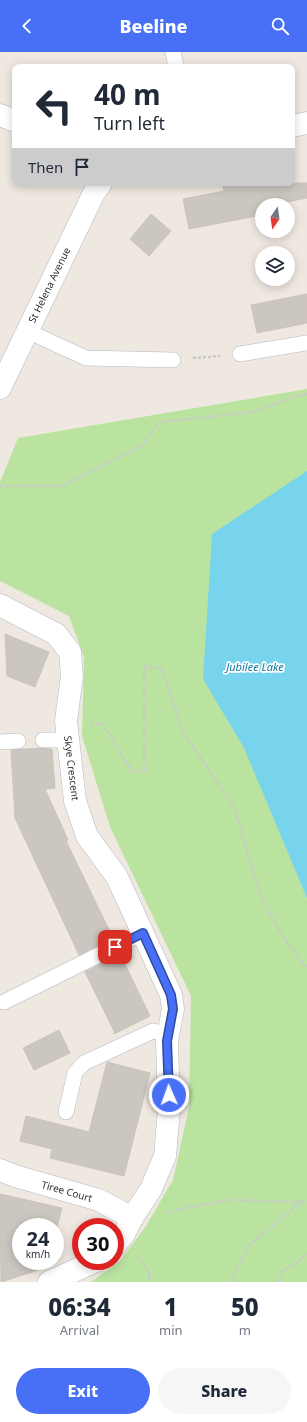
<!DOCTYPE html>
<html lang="en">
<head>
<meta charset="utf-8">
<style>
  body { margin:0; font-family:"Noto Sans",sans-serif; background:#f6f6f7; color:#1f2937; height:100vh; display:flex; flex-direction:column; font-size:15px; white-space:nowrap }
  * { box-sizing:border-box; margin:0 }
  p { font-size:13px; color:#747a83 }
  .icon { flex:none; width:22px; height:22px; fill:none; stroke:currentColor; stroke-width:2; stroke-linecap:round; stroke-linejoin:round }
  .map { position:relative; height:1230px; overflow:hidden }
  .sheet { display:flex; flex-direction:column; background:#fff; flex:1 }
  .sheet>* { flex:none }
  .guide { position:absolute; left:12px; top:12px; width:283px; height:122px; border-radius:8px; box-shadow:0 2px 10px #0003; background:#fff; color:#1f2937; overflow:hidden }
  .needle { width:26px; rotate:193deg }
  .fabs { position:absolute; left:255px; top:146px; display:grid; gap:8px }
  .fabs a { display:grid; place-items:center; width:40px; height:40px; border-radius:50%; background:#fff; box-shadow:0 2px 10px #0003; font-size:20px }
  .speed { position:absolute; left:12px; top:1166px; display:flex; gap:8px; font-size:20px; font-weight:700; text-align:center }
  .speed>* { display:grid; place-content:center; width:52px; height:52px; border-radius:50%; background:#fff; box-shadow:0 2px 10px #0003; line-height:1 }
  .speed small { font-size:10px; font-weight:400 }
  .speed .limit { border:6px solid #d22; background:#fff; color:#111 }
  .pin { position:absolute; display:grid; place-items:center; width:34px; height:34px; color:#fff; margin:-17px; border-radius:8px; box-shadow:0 2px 6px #0006 }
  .me { position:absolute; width:44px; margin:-22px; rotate:358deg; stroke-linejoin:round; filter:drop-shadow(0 0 3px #0008) }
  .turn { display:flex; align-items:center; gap:14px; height:84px; padding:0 16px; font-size:18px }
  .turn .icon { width:52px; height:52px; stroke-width:2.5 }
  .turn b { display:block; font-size:28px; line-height:34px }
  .then { display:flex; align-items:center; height:38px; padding:0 16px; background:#0003; gap:8px; font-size:15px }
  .eta { display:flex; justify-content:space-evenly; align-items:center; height:68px; text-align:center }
  .eta b { font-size:24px; font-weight:800; line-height:28px }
  .cta { display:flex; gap:8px; margin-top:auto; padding:8px 16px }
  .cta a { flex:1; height:46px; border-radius:24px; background:#4770f6; color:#fff; font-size:16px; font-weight:800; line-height:46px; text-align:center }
  .cta a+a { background:#f6f6f7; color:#1f2937 }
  header { display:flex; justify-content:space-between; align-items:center; height:52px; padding:0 16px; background:#4770f6; color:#fff; font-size:18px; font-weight:800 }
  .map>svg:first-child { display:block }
  .green { fill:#bae3a0 }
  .water { fill:#78d3ed }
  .building { fill:#cbc6bf; stroke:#cac4ba }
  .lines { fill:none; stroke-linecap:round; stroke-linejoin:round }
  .lane-casing { stroke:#b4b8c0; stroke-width:16 }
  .street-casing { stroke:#b4b8c0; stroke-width:23 }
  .path { stroke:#c9c9c9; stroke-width:2.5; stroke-dasharray:3 2; stroke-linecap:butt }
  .lane { stroke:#fff; stroke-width:15 }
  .street { stroke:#fff; stroke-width:22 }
  .route-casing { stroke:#2e49a0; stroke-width:10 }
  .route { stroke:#4770f6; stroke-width:7 }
  .labels { text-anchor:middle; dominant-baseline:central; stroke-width:3.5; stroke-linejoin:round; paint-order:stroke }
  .street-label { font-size:10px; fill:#2e2e2e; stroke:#fff }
  .water-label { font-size:11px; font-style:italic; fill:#11759f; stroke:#fff }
</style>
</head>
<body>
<header><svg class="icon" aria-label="back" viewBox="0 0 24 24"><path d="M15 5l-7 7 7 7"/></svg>Beeline<svg class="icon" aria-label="search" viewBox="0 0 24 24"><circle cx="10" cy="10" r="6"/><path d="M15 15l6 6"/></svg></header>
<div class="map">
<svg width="307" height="1230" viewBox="0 0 307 1230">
  <rect width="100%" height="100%" fill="#efe8e1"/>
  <path class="green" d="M 307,337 L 307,1230 L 91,1230 L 120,1209 L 146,1174 L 173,1128 L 189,1055 L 191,944 L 110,775 L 82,684 L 84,605 L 69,564 L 0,529 L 0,430 L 18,386 Z"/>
  <path class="water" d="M 307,419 L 307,846 L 244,696 L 203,627 L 212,482 Z"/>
  <g class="building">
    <path d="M 222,131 L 307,131 L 307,146 L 272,153 L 262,153 L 262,163 L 189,177 L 183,147 L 224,139 Z"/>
    <path d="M 151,162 L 171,179 L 149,204 L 130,187 Z"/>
    <path d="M 307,242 L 307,271 L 257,281 L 251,253 Z"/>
    <path d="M 5,582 L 49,600 L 35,635 L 7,624 Z"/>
    <path d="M 40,696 L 52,697 L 55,736 L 45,737 L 68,788 L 66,789 L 113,886 L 79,903 L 15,766 L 11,698 Z"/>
    <path d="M 120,902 L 150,964 L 114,982 L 114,979 L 85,920 Z"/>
    <path d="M 59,978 L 70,1001 L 34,1018 L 23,996 Z"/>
    <path d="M 107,1010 L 150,1021 L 124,1124 L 50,1106 L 52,1097 L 20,1089 L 26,1064 L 89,1080 Z"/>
    <path d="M 0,1142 L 62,1156 L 55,1183 L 55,1175 L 21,1175 L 21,1209 L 49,1209 L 47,1215 L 1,1230 Z"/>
  </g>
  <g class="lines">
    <g class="lane-casing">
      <g id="lane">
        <path d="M 173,0 L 176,15"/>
        <path d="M 27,279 L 86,306 L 173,308"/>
        <path d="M 240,302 L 307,291"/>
        <path d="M 43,688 L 68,688"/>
        <path d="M 0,690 L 18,689"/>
        <path d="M 4,950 L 143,881"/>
        <path d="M 66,1060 L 75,1021 L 84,1011 L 153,979 L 168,982"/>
      </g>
    </g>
    <g class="street-casing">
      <g id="street">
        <path d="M 0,63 L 15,69"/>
        <path d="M 292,74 L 307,71"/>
        <path d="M 0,336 L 94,141 L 101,131"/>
        <path d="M 0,553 L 56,582 L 70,600 L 72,623 L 66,669 L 75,749 L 87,784 L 117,825 L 171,943 L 173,957 L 167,989 L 169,1057 L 165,1104 L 151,1137 L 132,1166 L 124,1182 L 115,1193"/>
        <path d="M 0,1118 L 15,1124 L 99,1148 L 132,1166"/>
        <path d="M 49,1230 L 96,1209"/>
      </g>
    </g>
    <g class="path">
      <path d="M 193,306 L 220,304"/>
      <path d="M 0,434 L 63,434 L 141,394 L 159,370 L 253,360 L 296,344 L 307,342"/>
      <path d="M 91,671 L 103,672 L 132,720 L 144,719 L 144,614 L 162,617 L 184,681 L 234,755 L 262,848 L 287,891 L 307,916"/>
      <path d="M 166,1160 L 229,1148 L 301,1150"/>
      <path d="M 138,1204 L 149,1219 L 150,1230"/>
      <path d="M 234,1230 L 233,1224 L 248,1194 L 301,1150 L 307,1148"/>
      <path d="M 279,1230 L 282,1220 L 307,1203"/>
    </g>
    <use href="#lane" class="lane"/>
    <use href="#street" class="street"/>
  </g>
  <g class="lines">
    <g class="route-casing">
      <path id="route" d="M 115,895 L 143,881 L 171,943 L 173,957 L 167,989 L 169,1043"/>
    </g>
    <use href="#route" class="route"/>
  </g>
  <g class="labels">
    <g class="street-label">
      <text transform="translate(49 233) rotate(-64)">St Helena Avenue</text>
      <text transform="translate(72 716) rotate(83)">Skye Crescent</text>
      <text transform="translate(67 1139) rotate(16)">Tiree Court</text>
    </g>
    <g class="water-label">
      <text x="255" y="614">Jubilee Lake</text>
    </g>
  </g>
</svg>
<div class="fabs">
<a><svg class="needle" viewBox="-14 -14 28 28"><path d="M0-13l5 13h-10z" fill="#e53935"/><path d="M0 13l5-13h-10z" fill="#747a83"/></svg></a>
<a><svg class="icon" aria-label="layers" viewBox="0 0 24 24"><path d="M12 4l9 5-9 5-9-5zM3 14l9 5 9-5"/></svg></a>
</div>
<div class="speed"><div>24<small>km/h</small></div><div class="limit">30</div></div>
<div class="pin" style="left:115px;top:895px;background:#d93025"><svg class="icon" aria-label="arrive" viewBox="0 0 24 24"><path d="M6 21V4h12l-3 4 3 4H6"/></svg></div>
<svg class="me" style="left:169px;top:1043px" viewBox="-20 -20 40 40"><circle r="17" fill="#4770f6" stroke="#fff" stroke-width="3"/><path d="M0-11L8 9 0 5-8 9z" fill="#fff"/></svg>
<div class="guide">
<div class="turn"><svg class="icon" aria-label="left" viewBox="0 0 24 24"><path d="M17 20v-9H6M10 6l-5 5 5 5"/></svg><div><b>40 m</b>Turn left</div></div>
<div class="then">Then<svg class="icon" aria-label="arrive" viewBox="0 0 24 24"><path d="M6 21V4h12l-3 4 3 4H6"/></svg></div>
</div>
</div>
<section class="sheet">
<div class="eta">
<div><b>06:34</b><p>Arrival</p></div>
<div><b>1</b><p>min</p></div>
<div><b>50</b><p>m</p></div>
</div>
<div class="cta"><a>Exit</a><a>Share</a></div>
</section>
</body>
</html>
